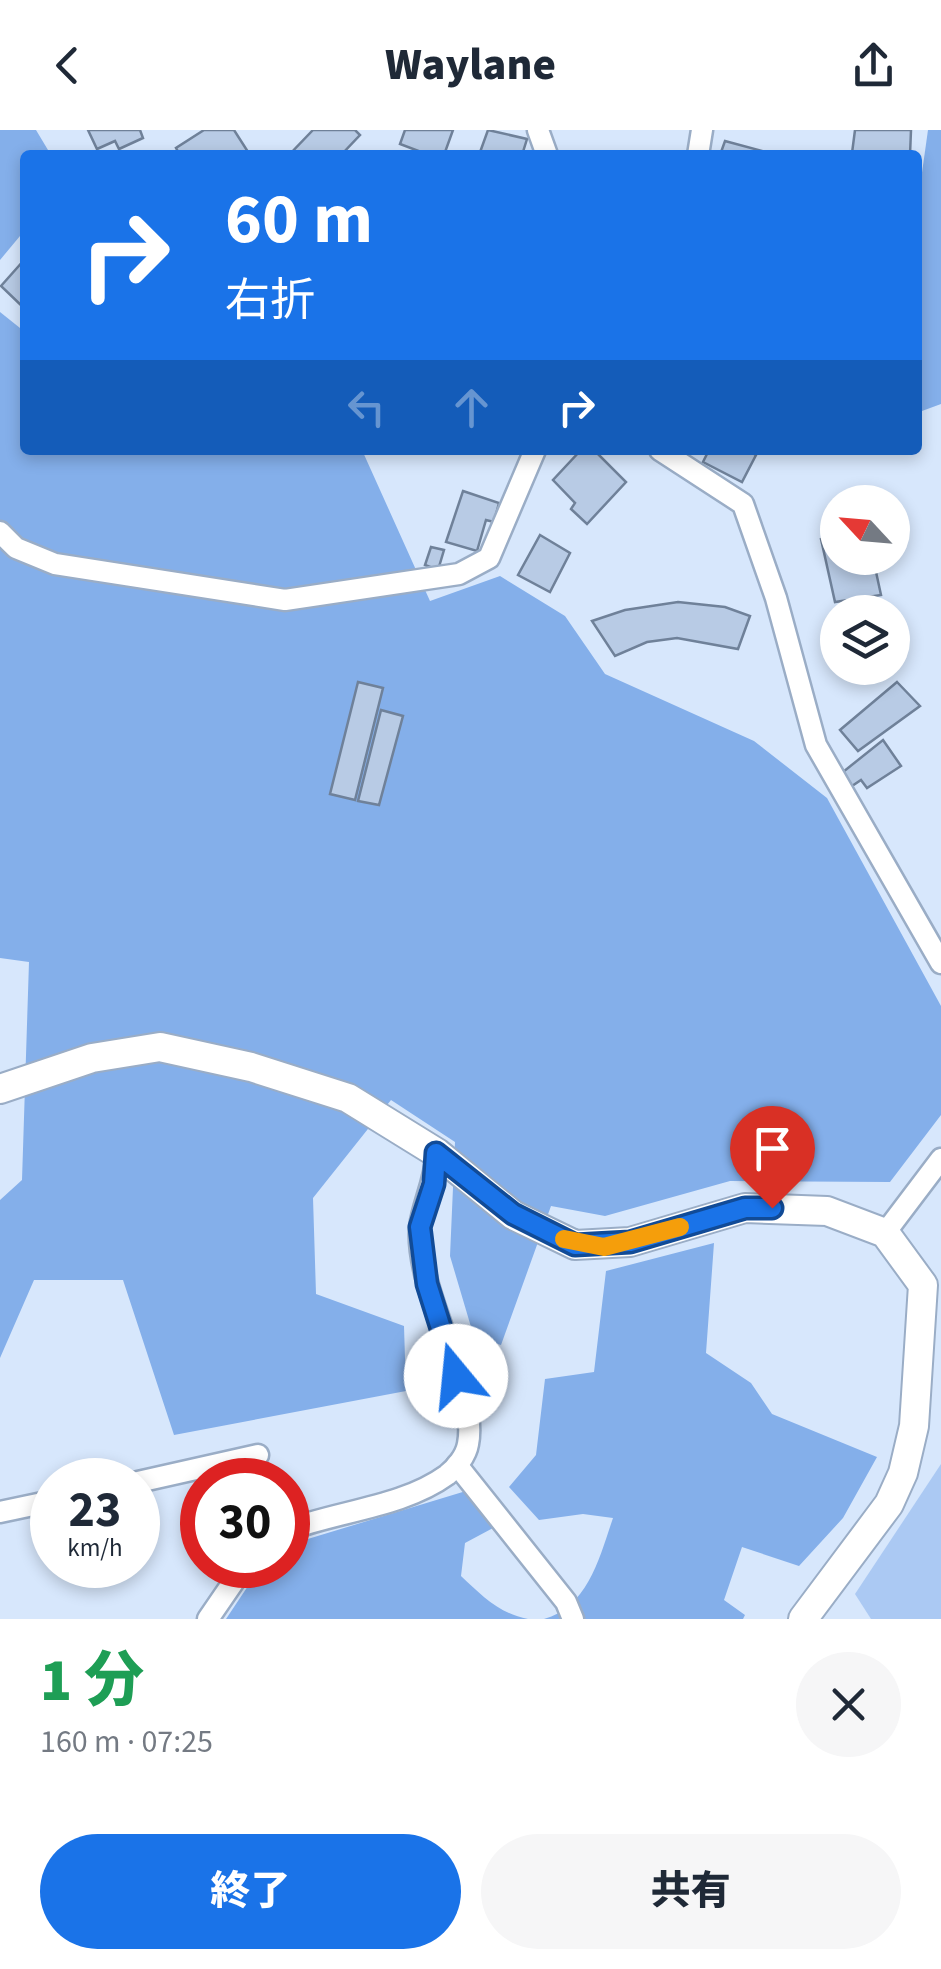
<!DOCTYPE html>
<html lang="ja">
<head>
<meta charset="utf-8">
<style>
  body { margin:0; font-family:"Source Sans 3","Noto Sans JP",sans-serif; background:#f6f6f7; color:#1f2937; height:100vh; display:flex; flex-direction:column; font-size:38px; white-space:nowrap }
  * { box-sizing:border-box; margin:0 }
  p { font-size:32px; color:#747a83 }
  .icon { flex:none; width:55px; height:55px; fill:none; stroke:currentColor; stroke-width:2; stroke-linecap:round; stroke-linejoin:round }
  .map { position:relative; height:1489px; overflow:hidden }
  .sheet { display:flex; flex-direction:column; background:#fff; flex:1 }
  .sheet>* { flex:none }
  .hud { position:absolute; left:20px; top:20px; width:902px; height:305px; border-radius:10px; box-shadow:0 5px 15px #0003; background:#1a73e8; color:#fff; overflow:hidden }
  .needle { width:65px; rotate:296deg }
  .tools { position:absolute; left:820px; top:355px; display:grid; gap:20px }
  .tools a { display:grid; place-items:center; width:90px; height:90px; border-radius:50%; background:#fff; box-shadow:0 5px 15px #0003; font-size:50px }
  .speed { position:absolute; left:30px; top:1328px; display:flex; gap:20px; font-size:50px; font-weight:700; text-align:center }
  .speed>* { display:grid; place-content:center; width:130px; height:130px; border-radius:50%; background:#fff; box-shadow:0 5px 15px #0003; line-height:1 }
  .speed small { font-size:25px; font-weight:400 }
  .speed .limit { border:15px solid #d22; background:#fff; color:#111 }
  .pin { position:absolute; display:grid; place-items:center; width:85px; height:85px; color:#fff; margin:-102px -42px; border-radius:50% 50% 50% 0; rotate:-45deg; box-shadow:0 0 10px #0007 }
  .pin .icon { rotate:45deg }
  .me { position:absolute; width:110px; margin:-55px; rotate:343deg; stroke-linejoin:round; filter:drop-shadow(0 0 8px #0008) }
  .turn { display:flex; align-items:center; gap:35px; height:210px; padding:0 40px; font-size:45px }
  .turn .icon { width:130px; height:130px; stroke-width:2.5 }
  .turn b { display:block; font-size:70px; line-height:85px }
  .lanes { display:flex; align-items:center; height:95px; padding:0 40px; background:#0003; justify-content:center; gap:50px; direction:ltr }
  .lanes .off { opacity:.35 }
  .round { display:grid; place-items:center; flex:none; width:105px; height:105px; border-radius:52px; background:#f6f6f7 }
  .head { display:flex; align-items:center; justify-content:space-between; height:170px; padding:0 40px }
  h1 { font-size:60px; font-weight:800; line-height:75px; color:#1e9e55 }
  .action { display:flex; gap:20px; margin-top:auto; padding:20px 40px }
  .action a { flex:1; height:115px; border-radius:60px; background:#1a73e8; color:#fff; font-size:40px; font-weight:800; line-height:115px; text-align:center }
  .action a+a { background:#f6f6f7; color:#1f2937 }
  header { display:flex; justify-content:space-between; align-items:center; height:130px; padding:0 40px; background:#fff; font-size:45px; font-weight:800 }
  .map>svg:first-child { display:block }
  .green { fill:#abc9f3 }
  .forest { fill:#84afea }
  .building { fill:#b8cbe5; stroke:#6f8199; stroke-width:2.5 }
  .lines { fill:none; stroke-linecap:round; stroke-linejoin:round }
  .street-casing { stroke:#9aadc6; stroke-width:25 }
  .secondary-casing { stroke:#9aadc6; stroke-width:32 }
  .street { stroke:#fff; stroke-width:20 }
  .secondary { stroke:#fff; stroke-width:28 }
  .route-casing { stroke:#114b97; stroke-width:25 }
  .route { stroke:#1a73e8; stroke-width:18 }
  .slow { stroke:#f59e0b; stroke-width:18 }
</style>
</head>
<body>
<header><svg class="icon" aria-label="back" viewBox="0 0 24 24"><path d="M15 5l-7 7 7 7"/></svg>Waylane<svg class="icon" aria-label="share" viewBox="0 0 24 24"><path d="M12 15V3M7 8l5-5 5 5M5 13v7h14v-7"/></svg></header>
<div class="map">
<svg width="941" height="1489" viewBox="0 0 941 1489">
  <rect width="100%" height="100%" fill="#d7e7fc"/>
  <path class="green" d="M 941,1334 L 941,1489 L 871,1489 L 855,1464 Z"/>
  <g class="forest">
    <path d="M 0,0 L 36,0 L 51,25 L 25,25 L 25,100 L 0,130 Z"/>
    <path d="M 928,0 L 941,0 L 941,274 L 922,281 L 918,258 L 918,71 Z"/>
    <path d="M 0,182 L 25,202 L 25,320 L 362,320 L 430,471 L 500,446 L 565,486 L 605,544 L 754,611 L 827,668 L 941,876 L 941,985 L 890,1052 L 730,1051 L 605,1086 L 551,1076 L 501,1215 L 474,1207 L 450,1126 L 455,1012 L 391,970 L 313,1068 L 316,1164 L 404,1196 L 406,1261 L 174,1305 L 123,1150 L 34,1150 L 0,1228 L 0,1070 L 22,1050 L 29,832 L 0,828 Z"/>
    <path d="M 714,1113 L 706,1223 L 751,1253 L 772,1284 L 877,1327 L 843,1388 L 799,1436 L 742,1417 L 724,1470 L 745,1485 L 743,1489 L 544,1489 C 588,1477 600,1426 613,1388 L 583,1384 L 539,1390 L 509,1357 L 536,1325 L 545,1249 L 594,1242 L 606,1141 Z"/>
    <path d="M 466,1361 L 493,1398 L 465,1413 L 461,1446 C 481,1465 500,1484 528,1489 L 226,1489 L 262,1435 L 288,1435 L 288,1415 Z"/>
  </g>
  <g class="building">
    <path d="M 88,0 L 140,0 L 143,8 L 119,19 L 115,11 L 97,19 Z"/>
    <path d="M 204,0 L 234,0 L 250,25 L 180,25 L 176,18 Z"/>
    <path d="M 313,0 L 355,0 L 360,5 L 341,25 L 289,25 Z"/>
    <path d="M 405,0 L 453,0 L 444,25 L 429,25 L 400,14 Z"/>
    <path d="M 488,0 L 527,9 L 522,25 L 479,25 Z"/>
    <path d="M 855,0 L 911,0 L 910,25 L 852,23 Z"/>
    <path d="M 725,11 L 777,25 L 720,25 Z"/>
    <path d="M 25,129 L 25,179 L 1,156 Z"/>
    <path d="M 581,320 L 594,320 L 626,352 L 587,394 L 571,379 L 575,373 L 553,350 Z"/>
    <path d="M 709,320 L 746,320 L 756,325 L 742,352 L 703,332 Z"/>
    <path d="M 463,361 L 499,373 L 494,392 L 486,390 L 477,421 L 446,412 Z"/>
    <path d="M 838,403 L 838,428 L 873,428 L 881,465 L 835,472 L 821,409 Z"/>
    <path d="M 540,405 L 570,423 L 550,462 L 518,445 Z"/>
    <path d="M 431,417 L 444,420 L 438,440 L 425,435 Z"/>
    <path d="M 678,472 L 725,477 L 750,486 L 738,519 L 677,508 L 647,512 L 615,526 L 592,491 L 625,480 Z"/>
    <path d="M 358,552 L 383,558 L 355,670 L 330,664 Z"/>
    <path d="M 897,552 L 920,576 L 858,621 L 840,600 Z"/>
    <path d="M 381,580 L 403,586 L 379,675 L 358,671 Z"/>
    <path d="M 883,610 L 901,636 L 867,658 L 861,650 L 852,656 L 843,642 Z"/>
  </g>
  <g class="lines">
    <g class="street-casing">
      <g id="street">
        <path d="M 538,0 L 547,25"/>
        <path d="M 698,25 L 702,0"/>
        <path d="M 660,320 L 743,374 L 776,468 L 816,615 L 941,833"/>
        <path d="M 0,402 L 16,418 L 55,434 L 285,470 L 459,444 L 489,428 L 535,320"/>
        <path d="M 885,1103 L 941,1029"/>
        <path d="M 457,1335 L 566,1472 L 573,1489"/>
        <path d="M 138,1352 L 258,1325"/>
        <path d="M 0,1382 L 52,1371"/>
        <path d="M 288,1400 C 338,1381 403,1377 447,1345 C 456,1338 466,1326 468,1314 C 479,1259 415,1163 420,1097 C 423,1074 435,1052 437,1023"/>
        <path d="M 208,1489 L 245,1435"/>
      </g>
    </g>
    <g class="secondary-casing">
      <path id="secondary" d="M 0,959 L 92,928 L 160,917 L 251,937 L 348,968 L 437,1023 L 513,1085 L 575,1115 L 630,1112 L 745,1078 L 827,1081 L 885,1103 L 923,1155 L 914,1296 L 903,1343 L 889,1374 L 803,1489"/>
    </g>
    <use href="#street" class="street"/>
    <use href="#secondary" class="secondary"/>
  </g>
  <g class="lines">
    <g class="route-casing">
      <path id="route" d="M 456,1246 L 427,1154 L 420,1097 L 434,1054 L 436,1023 L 513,1084 L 575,1115 L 630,1112 L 745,1078 L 772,1078"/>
    </g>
    <use href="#route" class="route"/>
    <path class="slow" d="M 564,1109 L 604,1117 L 680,1097"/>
  </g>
</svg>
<div class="tools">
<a><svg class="needle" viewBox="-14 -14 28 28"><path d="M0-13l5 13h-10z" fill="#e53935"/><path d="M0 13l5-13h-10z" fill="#747a83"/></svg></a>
<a><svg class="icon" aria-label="layers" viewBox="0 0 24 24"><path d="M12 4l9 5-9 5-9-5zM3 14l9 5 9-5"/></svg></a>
</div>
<div class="speed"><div>23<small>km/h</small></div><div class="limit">30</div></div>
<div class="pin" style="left:772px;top:1078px;background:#d93025"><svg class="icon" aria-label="arrive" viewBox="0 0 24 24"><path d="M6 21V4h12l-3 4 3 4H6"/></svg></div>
<svg class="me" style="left:456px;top:1246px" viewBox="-20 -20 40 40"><circle r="19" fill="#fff"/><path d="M0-13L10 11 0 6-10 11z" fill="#1a73e8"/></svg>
<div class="hud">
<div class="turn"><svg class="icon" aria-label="right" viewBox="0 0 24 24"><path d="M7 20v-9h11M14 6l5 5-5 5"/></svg><div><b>60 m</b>右折</div></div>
<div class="lanes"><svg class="icon off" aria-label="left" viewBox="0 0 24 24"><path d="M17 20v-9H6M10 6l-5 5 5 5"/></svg><svg class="icon off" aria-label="ahead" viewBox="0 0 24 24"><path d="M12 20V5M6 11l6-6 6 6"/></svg><svg class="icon" aria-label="right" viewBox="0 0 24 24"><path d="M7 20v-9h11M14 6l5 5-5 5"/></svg></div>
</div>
</div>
<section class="sheet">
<div class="head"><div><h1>1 分</h1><p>160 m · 07:25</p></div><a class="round"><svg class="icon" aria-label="close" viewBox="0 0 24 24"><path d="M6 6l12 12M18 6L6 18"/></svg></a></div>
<div class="action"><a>終了</a><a>共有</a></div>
</section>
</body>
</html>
